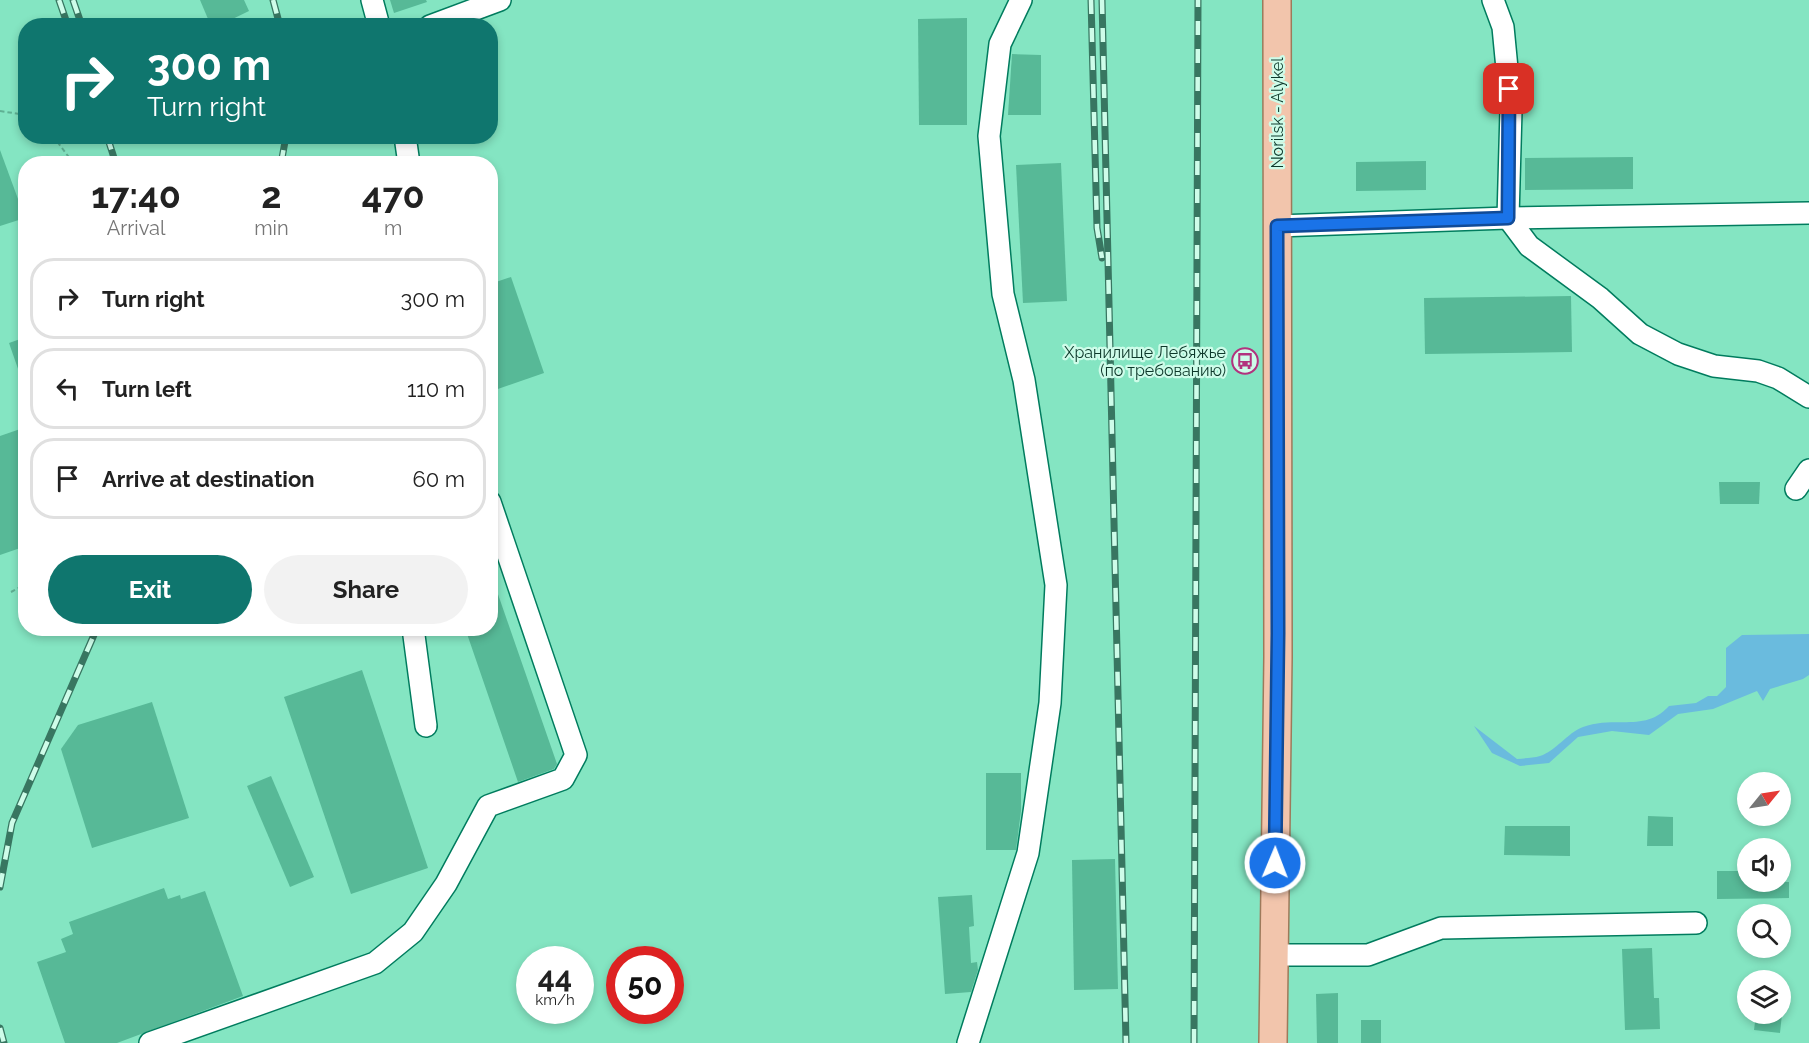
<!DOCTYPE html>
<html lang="en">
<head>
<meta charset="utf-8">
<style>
  body { margin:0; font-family:Raleway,sans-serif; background:#f2f2f2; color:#222; height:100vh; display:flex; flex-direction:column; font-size:22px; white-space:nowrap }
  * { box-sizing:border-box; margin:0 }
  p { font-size:20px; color:#767676 }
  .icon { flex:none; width:33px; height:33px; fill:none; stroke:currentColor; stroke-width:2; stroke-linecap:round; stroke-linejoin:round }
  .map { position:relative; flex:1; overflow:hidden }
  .details { position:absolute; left:18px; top:156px; width:480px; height:480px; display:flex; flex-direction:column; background:#fff; border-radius:24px; box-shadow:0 3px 9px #0003 }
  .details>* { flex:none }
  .guide { position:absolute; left:18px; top:18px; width:480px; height:126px; border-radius:24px; box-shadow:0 3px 9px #0003; background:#0f766e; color:#fff; overflow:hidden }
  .needle { width:39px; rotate:60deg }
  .tools { position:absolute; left:1737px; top:772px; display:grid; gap:12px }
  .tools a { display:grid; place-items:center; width:54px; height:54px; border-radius:50%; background:#fff; box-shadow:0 3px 9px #0003; font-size:30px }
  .speed { position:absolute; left:516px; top:946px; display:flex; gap:12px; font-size:30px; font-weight:700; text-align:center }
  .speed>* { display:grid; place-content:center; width:78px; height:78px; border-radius:50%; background:#fff; box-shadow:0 3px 9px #0003; line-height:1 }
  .speed small { font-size:15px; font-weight:400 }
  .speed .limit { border:9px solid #d22; background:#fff; color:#111 }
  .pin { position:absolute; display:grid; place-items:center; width:51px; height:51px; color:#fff; margin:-26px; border-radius:12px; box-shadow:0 3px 9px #0006 }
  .me { position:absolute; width:66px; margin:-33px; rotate:1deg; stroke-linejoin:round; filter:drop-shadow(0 0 4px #0008) }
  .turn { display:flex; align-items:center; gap:21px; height:126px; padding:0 30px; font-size:27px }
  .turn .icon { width:78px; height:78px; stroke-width:2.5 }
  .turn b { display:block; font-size:42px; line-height:51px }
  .eta { display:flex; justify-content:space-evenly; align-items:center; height:102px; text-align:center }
  .eta b { font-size:36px; font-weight:700; line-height:42px }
  .action { display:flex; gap:12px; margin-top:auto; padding:12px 30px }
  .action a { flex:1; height:69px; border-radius:36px; background:#0f766e; color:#fff; font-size:24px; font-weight:700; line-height:69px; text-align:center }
  .action a+a { background:#f2f2f2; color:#222 }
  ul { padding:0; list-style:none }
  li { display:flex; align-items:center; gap:18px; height:81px; margin:0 12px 9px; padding:0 18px; border:3px solid #e0e0e0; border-radius:24px }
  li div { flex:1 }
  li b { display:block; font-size:22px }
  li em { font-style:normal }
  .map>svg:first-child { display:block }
  .water { fill:#6abbde }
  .building { fill:#57b997 }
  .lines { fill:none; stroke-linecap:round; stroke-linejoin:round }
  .minor-casing { stroke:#007c5e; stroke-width:24 }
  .major-casing { stroke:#9d7a5b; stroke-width:30 }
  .path { stroke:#5fb093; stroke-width:2; stroke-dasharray:4.5 3; stroke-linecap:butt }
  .minor { stroke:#fff; stroke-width:21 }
  .major { stroke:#f2c5ac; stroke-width:27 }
  .rail-casing { stroke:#387661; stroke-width:7 }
  .rail { stroke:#cefce9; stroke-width:4.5; stroke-dasharray:14; stroke-linecap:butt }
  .route-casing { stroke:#114b97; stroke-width:15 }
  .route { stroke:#1a73e8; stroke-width:10 }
  .labels { text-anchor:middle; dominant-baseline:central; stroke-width:4.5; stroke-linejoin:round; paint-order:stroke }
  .street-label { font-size:16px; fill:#0d382a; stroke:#cefce9 }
  .poi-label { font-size:16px; fill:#0d382a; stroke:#cefce9; text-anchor:end }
</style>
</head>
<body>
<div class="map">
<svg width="1809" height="1043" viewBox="0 0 1809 1043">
  <rect width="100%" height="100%" fill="#84e5c2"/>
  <path class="water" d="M 1809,634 L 1809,675 L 1803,679 L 1770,689 L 1763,701 L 1757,691 L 1713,709 L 1678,714 L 1649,735 L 1612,731 L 1578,737 L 1549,763 L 1520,766 L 1492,753 L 1474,726 L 1517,759 C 1525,758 1533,758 1540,756 C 1556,751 1567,733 1583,727 C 1615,715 1645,733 1669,706 L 1696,703 L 1708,696 L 1717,696 L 1726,687 L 1726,648 L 1742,635 Z"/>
  <g class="building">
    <path d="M 200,0 L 244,0 L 249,11 L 218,26 L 211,26 Z"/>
    <path d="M 390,0 L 426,0 L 427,2 L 394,13 Z"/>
    <path d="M 967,18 L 967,125 L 919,125 L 918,19 Z"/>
    <path d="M 1012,54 L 1041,55 L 1041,115 L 1008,115 Z"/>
    <path d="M 0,150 L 25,218 L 0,226 Z"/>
    <path d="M 1633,157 L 1633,189 L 1525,190 L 1525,158 Z"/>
    <path d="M 1426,161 L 1426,190 L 1356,191 L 1356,162 Z"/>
    <path d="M 1061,163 L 1067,301 L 1023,303 L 1016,165 Z"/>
    <path d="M 511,277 L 544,373 L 495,390 L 490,377 L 490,284 Z"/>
    <path d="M 1571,296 L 1572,352 L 1425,354 L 1424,298 Z"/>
    <path d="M 26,337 L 26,386 L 24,386 L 9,343 Z"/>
    <path d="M 26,427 L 26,546 L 0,555 L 0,436 Z"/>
    <path d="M 1719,482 L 1760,482 L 1759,504 L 1720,504 Z"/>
    <path d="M 492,577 L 557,764 L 554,769 L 518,782 L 465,628 L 490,628 Z"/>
    <path d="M 362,670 L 428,868 L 351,894 L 284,697 Z"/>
    <path d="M 152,702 L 189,818 L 92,848 L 61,749 L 78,725 Z"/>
    <path d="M 986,773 L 1021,773 L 1021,811 L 1016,850 L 986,850 Z"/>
    <path d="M 271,776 L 314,877 L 290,887 L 247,786 Z"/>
    <path d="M 1648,816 L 1673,817 L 1673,846 L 1647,846 Z"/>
    <path d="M 1505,826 L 1570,826 L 1570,856 L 1504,855 Z"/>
    <path d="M 1115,859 L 1118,989 L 1074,990 L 1072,860 Z"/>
    <path d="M 1717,871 L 1748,871 L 1748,882 L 1789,882 L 1789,898 L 1717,899 Z"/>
    <path d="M 164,888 L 168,899 L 180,895 L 181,899 L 205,891 L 243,996 L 117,1043 L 65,1043 L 37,962 L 66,952 L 61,939 L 73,934 L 69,922 Z"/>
    <path d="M 972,895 L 974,926 L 969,927 L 971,963 L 977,962 L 978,970 L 971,992 L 945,994 L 938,897 Z"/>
    <path d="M 1652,948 L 1654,998 L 1659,998 L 1660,1029 L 1625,1030 L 1622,949 Z"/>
    <path d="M 1338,993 L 1338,1043 L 1317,1043 L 1316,994 Z"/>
    <path d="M 1756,1014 L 1782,1014 L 1780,1033 L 1754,1030 Z"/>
    <rect x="1361" y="1020" width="20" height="23"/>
  </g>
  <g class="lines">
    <g class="minor-casing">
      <g id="minor">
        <path d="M 372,0 L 379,26"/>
        <path d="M 1493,0 L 1503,27 L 1511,110 L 1508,218 L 1529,246 L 1600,298 L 1640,334 L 1678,354 L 1714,366 L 1758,371 L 1778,378 L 1809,397"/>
        <path d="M 430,26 L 500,0"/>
        <path d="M 405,136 L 409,164"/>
        <path d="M 1277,226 L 1508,218 L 1809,213"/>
        <path d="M 1796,489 L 1809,470"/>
        <path d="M 413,628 L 426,726"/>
        <path d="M 1273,955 L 1368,955 L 1441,928 L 1696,923"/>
        <path d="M 150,1043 L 375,963 L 413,932 L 446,884 L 488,806 L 563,779 L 576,755 L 490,502"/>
        <path d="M 968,1043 L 1028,853 L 1050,703 L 1056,585 L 1024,380 L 1003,294 L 989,136 L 1000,44 L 1021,0"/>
      </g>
    </g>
    <g class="major-casing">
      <path id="major" d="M 1273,1043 L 1278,657 L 1277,0"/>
    </g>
    <g class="path">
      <path d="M 0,111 L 26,115"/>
      <path d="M 53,136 L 74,164"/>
      <path d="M 11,592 L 26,584"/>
    </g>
    <use href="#minor" class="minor"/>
    <use href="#major" class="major"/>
    <g class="rail-casing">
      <g id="rail">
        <path d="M 59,0 L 68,26"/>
        <path d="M 73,0 L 82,26"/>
        <path d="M 273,0 L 280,26"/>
        <path d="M 1091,0 L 1097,228 L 1102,258"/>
        <path d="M 1102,0 L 1126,1043"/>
        <path d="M 107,136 L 116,164"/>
        <path d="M 281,164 L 286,136"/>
        <path d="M 0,887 L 12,823 L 97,628"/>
        <path d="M 0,1028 L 4,1043"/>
        <path d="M 1194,1043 L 1198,0"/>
      </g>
    </g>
    <use href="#rail" class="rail"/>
  </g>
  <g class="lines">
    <g class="route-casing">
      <path id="route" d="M 1275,863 L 1278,633 L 1277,226 L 1508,218 L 1509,89"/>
    </g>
    <use href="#route" class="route"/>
  </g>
  <defs>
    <g id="bus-ring" transform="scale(1.35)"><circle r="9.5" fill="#cefce9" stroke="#b2327e" stroke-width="1.5"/><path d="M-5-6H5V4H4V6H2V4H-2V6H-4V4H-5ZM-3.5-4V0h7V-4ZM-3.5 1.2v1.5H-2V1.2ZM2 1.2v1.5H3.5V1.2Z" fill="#b2327e"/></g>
  </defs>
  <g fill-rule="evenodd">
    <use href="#bus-ring" x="1245" y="361"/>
  </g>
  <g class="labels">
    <g class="street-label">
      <text transform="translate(1277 113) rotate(-90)">Norilsk - Alykel</text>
    </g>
    <g class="poi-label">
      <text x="1226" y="352">Хранилище Лебяжье<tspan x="1226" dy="18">(по требованию)</tspan></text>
    </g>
  </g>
</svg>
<div class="tools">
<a><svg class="needle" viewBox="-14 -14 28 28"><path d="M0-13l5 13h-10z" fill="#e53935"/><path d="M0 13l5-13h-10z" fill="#767676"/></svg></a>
<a><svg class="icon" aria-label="sound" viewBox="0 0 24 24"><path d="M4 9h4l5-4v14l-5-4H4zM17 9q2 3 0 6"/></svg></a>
<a><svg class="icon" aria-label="search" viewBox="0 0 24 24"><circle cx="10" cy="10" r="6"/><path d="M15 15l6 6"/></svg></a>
<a><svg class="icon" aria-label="layers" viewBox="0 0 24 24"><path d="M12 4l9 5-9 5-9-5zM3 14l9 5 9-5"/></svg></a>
</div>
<div class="speed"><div>44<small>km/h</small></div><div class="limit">50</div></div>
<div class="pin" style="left:1509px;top:89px;background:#d93025"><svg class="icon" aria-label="arrive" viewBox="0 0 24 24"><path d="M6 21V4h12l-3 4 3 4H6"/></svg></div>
<svg class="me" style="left:1275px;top:863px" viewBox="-20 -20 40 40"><circle r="17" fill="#1a73e8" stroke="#fff" stroke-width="3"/><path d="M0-11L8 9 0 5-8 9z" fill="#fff"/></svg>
<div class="guide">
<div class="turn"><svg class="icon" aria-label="right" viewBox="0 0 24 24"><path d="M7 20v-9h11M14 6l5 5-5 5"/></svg><div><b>300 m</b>Turn right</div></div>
</div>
<section class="details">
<div class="eta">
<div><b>17:40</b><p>Arrival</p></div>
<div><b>2</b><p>min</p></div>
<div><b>470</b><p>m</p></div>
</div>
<ul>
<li><svg class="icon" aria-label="right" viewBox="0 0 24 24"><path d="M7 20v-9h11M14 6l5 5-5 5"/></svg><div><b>Turn right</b></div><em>300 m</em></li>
<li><svg class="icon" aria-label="left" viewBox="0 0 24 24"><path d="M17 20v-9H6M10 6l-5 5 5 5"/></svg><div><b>Turn left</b></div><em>110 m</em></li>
<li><svg class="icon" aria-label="arrive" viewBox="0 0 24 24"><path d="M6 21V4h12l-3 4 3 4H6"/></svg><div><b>Arrive at destination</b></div><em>60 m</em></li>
</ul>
<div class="action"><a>Exit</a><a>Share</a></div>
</section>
</div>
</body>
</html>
